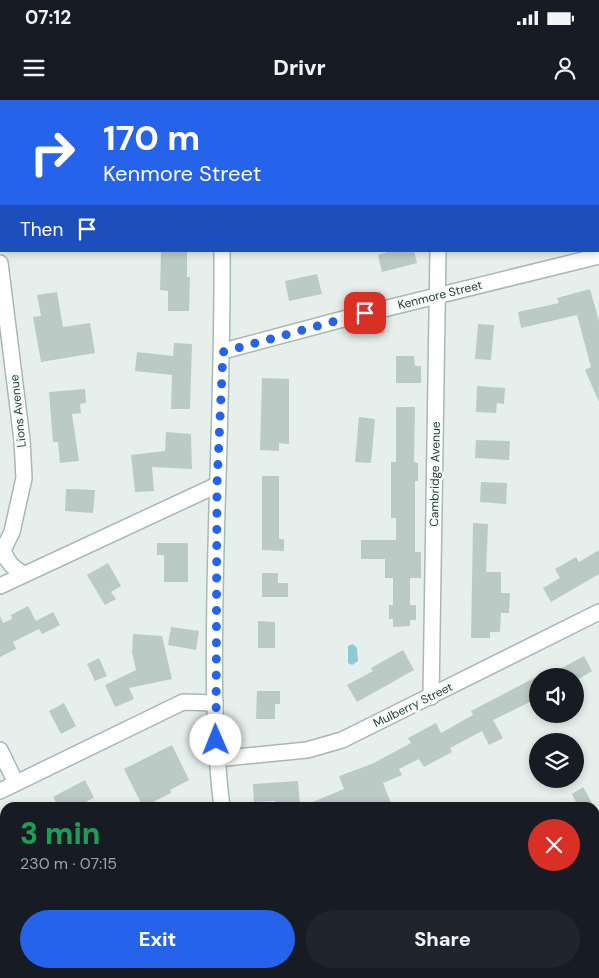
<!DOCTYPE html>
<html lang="en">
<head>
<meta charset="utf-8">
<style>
  body { margin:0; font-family:"DM Sans",sans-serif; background:#20242c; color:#f1f3f6; height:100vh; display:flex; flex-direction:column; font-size:19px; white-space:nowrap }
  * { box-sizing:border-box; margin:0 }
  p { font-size:16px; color:#9ea1a6 }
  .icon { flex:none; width:28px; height:28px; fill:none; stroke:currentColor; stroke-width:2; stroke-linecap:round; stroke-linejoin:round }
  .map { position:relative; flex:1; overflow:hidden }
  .panel { position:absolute; left:0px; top:702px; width:600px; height:176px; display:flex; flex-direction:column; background:#171b24; border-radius:15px 15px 0 0; box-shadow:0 2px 8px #0003 }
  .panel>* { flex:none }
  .top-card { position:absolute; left:0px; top:0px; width:600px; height:152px; box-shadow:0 2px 8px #0003; background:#2563eb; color:#fff; overflow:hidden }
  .controls { position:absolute; left:529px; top:568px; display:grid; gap:10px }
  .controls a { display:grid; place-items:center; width:55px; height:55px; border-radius:50%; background:#171b24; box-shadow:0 2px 8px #0003; font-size:25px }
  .pin { position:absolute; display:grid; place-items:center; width:42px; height:42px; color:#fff; margin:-21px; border-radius:10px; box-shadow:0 2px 8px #0006 }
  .me { position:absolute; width:55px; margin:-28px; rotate:359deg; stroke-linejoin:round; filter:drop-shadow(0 0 4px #0008) }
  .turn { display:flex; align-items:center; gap:18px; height:105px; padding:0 20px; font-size:22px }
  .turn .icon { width:65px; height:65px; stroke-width:2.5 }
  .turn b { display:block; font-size:35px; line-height:42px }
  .then { display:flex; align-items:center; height:48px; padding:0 20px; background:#0003; gap:10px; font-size:19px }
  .round { display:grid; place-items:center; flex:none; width:52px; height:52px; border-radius:26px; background:#20242c }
  .head { display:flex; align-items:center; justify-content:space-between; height:85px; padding:0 20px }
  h1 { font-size:30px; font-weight:800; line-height:38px; color:#1e9e55 }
  .cta { display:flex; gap:10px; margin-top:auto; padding:10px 20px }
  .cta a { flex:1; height:58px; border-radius:30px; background:#2563eb; color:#fff; font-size:20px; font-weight:800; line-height:58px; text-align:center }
  .cta a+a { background:#20242c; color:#f1f3f6 }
  .status { display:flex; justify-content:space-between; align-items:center; height:35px; padding:0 25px; background:#171b24; direction:ltr }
  .status svg { height:14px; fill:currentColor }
  header { display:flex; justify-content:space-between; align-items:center; height:65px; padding:0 20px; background:#171b24; font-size:22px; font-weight:800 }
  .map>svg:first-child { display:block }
  .water { fill:#8ec9d4 }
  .building { fill:#bbcac4 }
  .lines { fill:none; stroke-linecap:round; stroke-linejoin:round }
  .street-casing { stroke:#a8b8b2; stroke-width:18 }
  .secondary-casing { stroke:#a4bbb3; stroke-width:18 }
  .street { stroke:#fff; stroke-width:15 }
  .secondary { stroke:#fff; stroke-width:15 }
  .route { stroke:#2563eb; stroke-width:9; stroke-dasharray:0 16.2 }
  .labels { text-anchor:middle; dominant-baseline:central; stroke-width:5; stroke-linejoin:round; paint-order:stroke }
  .street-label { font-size:12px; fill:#24423a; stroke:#f7fbf9 }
</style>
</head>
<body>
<div class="status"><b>07:12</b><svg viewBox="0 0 49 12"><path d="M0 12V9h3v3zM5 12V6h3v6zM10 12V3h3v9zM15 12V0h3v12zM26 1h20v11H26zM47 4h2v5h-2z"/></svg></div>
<header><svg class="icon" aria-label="menu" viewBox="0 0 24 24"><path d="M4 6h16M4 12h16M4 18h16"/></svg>Drivr<svg class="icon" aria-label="person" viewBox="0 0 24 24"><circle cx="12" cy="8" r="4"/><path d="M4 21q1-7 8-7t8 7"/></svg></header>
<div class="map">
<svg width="599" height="878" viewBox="0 0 599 878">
  <rect width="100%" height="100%" fill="#e6efeb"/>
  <path class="water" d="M 353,544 L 357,548 L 358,561 L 352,565 L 348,563 L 348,546 Z"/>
  <g class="building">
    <path d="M 161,151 L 187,151 L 187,177 L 190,177 L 189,211 L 168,211 L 168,191 L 160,190 Z"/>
    <path d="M 391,151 L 414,151 L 417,163 L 382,172 L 378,155 Z"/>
    <path d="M 317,174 L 322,194 L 289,201 L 285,181 Z"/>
    <path d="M 590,189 L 599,221 L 599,302 L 585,270 L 591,267 L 577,215 L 521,228 L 518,212 L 559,203 L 557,198 Z"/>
    <path d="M 57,192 L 63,227 L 90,223 L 95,253 L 41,262 L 33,217 L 41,216 L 37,195 Z"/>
    <path d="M 478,224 L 494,225 L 491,260 L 475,259 Z"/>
    <path d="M 174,243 L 192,244 L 190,309 L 171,309 L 172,275 L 135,271 L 137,252 L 173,256 Z"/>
    <path d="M 396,256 L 414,256 L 415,266 L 421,266 L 421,283 L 396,283 Z"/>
    <path d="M 262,278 L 289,279 L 289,344 L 279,343 L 279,351 L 260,350 Z"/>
    <path d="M 477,286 L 505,288 L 504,304 L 497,303 L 496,313 L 476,312 Z"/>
    <path d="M 85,289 L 86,303 L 80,304 L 81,313 L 72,314 L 79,361 L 60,363 L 58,342 L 53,342 L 49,292 Z"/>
    <path d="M 396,307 L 415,307 L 414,362 L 418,363 L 418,381 L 415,381 L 415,452 L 421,452 L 421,478 L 410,478 L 410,505 L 416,505 L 416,520 L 410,520 L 410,526 L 393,527 L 393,519 L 389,519 L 389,505 L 393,505 L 393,478 L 385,478 L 385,459 L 361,459 L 361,440 L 396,440 L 396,418 L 391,418 L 391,362 L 396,362 Z"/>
    <path d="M 359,317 L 375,319 L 371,363 L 355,362 Z"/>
    <path d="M 166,332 L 191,334 L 192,369 L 152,367 L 154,391 L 135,392 L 131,355 L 165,351 Z"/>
    <path d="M 476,340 L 510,341 L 509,360 L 475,358 Z"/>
    <path d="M 262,376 L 279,376 L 279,439 L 284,439 L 284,451 L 262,450 Z"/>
    <path d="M 481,382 L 507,383 L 506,404 L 480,402 Z"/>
    <path d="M 66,389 L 95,390 L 93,413 L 65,411 Z"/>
    <path d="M 473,423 L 488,424 L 486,472 L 501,472 L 501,493 L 510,493 L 509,513 L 501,513 L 500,532 L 490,532 L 490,538 L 471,538 Z"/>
    <path d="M 157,443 L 188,443 L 188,482 L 164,482 L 164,455 L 157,455 Z"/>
    <path d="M 599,450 L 599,474 L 551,502 L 543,488 L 560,478 L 555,469 L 576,457 L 579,462 Z"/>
    <path d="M 108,463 L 121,486 L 111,492 L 116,499 L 105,505 L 87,475 Z"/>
    <path d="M 262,473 L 278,473 L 278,483 L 288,483 L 288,497 L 262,497 Z"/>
    <path d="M 28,506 L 36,521 L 53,512 L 60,525 L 42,534 L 39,529 L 13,542 L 16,549 L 0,557 L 0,516 L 3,523 L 12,519 L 11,515 Z"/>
    <path d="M 258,521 L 275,522 L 275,548 L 258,548 Z"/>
    <path d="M 171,527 L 199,531 L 196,550 L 168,545 Z"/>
    <path d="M 133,534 L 162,536 L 172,579 L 129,588 L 134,599 L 115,607 L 105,585 L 136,570 L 132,552 Z"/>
    <path d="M 403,550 L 414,570 L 357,602 L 347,585 L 373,571 L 371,568 Z"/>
    <path d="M 584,556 L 592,571 L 575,581 L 575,576 L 547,576 Z"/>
    <path d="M 99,558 L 107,576 L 95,581 L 87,564 Z"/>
    <path d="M 538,576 L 538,598 L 493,620 L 503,638 L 489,645 L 482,631 L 450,648 L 452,652 L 424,667 L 419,659 L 399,669 L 402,675 L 383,683 L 393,708 L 298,708 L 344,689 L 339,676 L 372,664 L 411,643 L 408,638 L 436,623 L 441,633 L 473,615 L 471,611 Z"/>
    <path d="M 257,591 L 280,591 L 280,604 L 275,604 L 275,619 L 256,619 Z"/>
    <path d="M 64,603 L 76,626 L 61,634 L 49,611 Z"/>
    <path d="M 172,645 L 189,680 L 170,690 L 171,693 L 143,707 L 124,669 Z"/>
    <path d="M 85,680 L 94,698 L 87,701 L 91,708 L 59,708 L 53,697 Z"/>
    <path d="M 298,681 L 300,705 L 275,707 L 275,701 L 254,702 L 253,684 Z"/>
    <path d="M 583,687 L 595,708 L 579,708 L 572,694 Z"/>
  </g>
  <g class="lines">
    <g class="street-casing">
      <g id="street">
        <path d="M 432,0 L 432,1"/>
        <path d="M 182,1 L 183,0"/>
        <path d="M 227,1 L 228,0"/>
        <path d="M 0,105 L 1,104"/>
        <path d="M 0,163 L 22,340 L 24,378 L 12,432 L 0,456"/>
        <path d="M 223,251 L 347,218 L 599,156"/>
        <path d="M 3,450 C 8,463 13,469 25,474"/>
        <path d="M 0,486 L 217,385"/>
        <path d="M 431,597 L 438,151"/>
        <path d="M 0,650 L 16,683"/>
        <path d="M 216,659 L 307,650 L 342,640 L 599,512"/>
        <path d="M 0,691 L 183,602 L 215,603"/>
        <path d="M 595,790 L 599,788"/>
        <path d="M 60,874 L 61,878"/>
        <path d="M 122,874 L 124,878"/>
        <path d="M 232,878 L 243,874"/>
        <path d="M 421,878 L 430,874"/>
      </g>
    </g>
    <g class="secondary-casing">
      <g id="secondary">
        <path d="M 210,0 L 210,1"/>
        <path d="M 222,708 C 213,636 214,564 215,492 C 217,378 223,265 222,151"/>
        <path d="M 266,874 L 268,878"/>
      </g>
    </g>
    <use href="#street" class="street"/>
    <use href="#secondary" class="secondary"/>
  </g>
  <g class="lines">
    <path class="route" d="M 216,640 L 217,385 L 223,252 L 365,213"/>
  </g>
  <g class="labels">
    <g class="street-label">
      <text transform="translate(440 195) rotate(-14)">Kenmore Street</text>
      <text transform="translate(18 311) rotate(-96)">Lions Avenue</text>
      <text transform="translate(435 374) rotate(-89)">Cambridge Avenue</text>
      <text transform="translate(413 605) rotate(-26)">Mulberry Street</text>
    </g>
  </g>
</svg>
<div class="controls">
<a><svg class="icon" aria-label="sound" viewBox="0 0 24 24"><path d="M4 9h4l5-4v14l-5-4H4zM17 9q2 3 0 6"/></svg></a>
<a><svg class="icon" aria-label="layers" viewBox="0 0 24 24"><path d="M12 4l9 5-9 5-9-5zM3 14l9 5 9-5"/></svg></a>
</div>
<div class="pin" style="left:365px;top:213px;background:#d93025"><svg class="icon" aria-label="arrive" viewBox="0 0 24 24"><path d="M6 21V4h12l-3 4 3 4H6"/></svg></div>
<svg class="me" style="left:216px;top:640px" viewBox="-20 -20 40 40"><circle r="19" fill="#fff"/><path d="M0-13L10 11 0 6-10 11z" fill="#2563eb"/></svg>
<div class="top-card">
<div class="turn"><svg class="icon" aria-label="right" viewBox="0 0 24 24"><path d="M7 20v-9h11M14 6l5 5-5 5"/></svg><div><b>170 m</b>Kenmore Street</div></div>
<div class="then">Then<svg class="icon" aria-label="arrive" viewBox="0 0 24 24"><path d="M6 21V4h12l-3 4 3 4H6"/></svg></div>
</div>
<section class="panel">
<div class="head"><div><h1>3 min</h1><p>230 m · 07:15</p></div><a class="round" style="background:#d93025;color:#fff"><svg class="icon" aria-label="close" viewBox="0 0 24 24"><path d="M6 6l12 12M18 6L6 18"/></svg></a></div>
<div class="cta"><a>Exit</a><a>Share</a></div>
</section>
</div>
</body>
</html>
